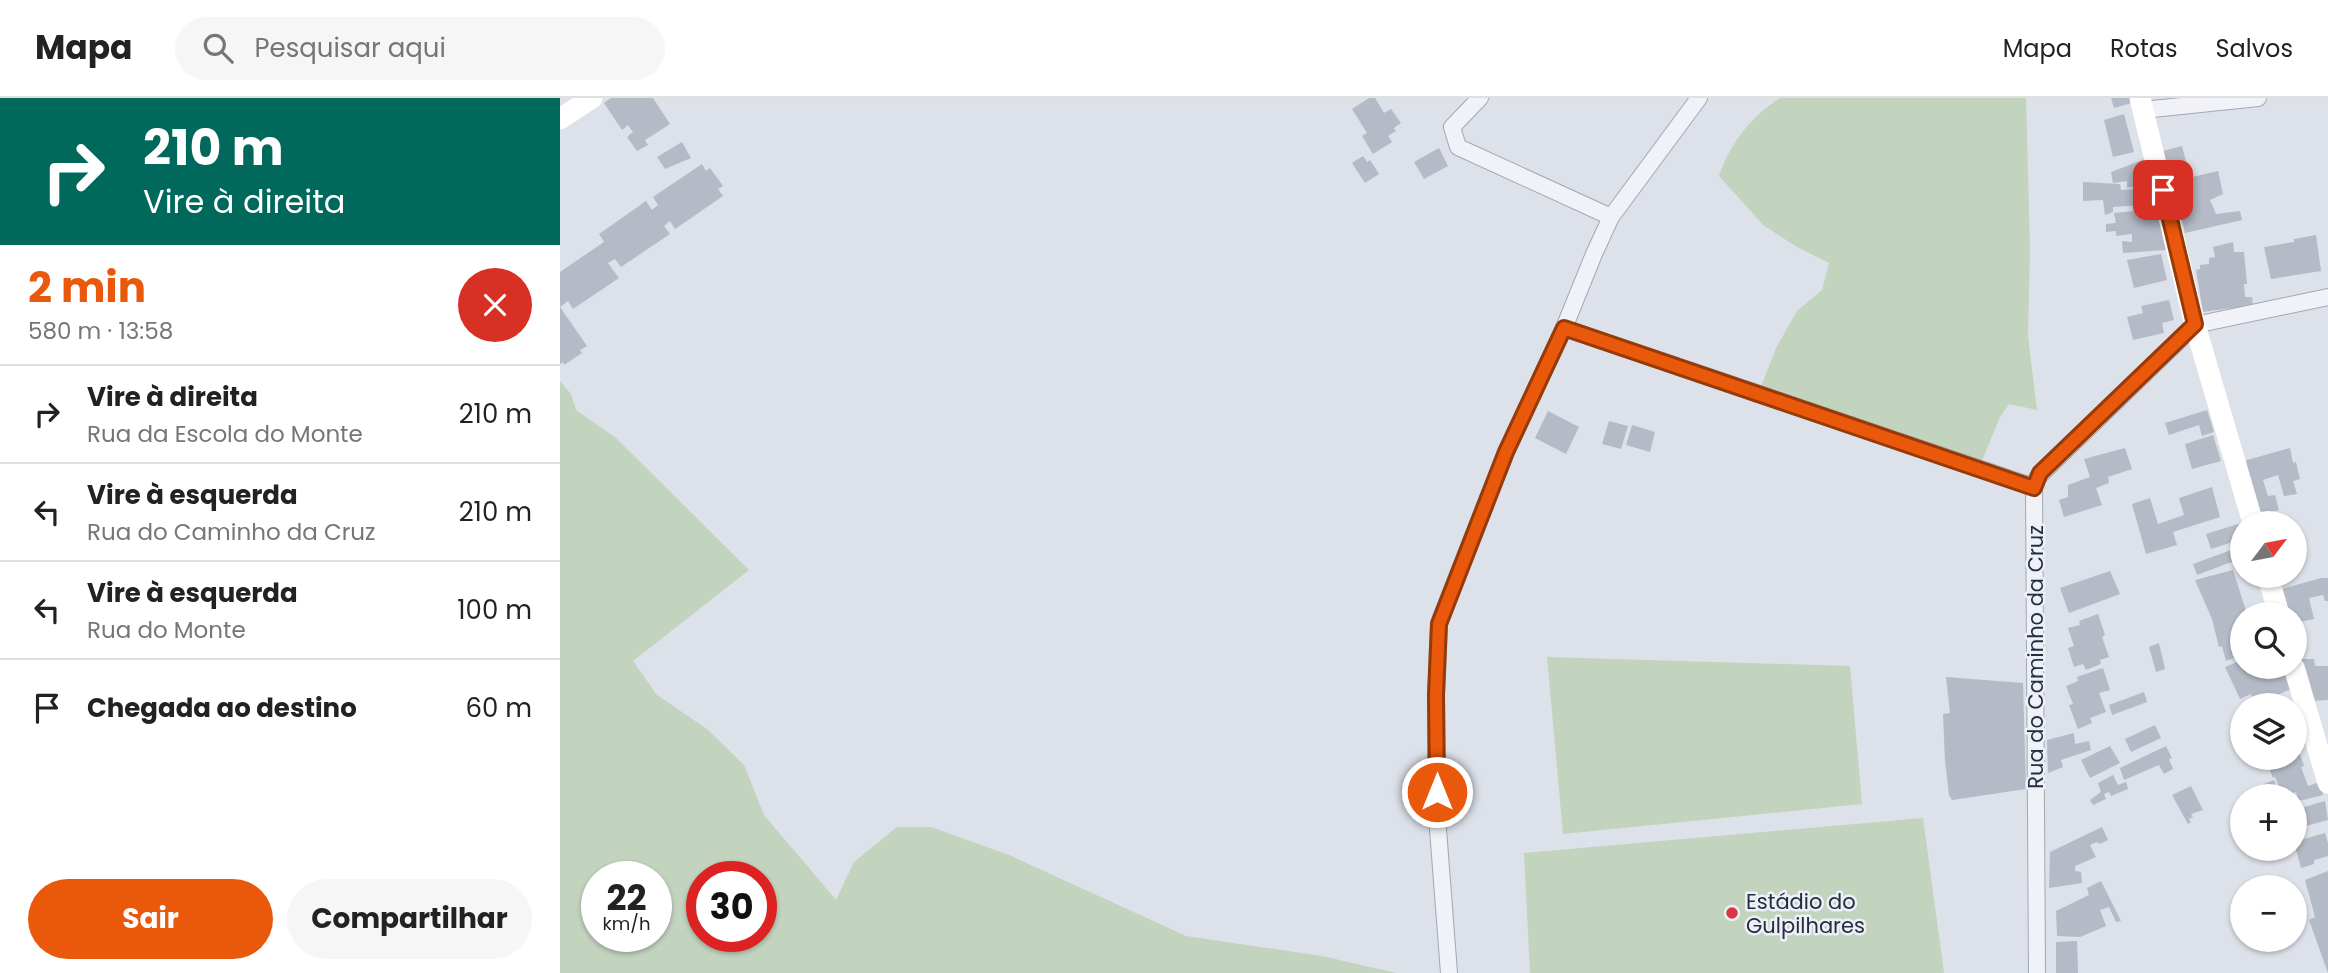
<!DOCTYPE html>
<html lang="pt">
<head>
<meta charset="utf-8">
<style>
  body { margin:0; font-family:Poppins,sans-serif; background:#f6f6f6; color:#222; height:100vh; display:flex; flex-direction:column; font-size:26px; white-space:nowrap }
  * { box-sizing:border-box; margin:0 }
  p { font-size:23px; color:#767676 }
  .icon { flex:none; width:38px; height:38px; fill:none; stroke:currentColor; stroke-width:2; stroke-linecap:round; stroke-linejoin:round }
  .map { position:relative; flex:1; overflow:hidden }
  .details { display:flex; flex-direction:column; background:#fff; width:560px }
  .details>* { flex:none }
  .top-card { background:#00695c; color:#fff; overflow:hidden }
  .needle { width:46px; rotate:58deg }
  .fabs { position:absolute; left:1670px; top:413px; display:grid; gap:14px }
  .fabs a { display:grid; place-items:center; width:77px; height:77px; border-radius:50%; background:#fff; box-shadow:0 2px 5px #0004; font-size:35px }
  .speed { position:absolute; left:21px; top:763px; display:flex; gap:14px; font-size:35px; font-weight:700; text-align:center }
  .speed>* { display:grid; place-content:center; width:91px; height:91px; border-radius:50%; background:#fff; box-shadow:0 2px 5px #0004; line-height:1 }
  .speed small { font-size:18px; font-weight:400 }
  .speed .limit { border:10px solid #d22; background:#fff; color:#111 }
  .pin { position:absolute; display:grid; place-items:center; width:60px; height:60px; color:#fff; margin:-30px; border-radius:14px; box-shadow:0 4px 10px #0006 }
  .me { position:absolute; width:77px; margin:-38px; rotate:0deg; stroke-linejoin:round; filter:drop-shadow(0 0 5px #0008) }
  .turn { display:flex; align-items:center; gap:24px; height:147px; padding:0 28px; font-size:32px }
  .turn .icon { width:91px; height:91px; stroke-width:2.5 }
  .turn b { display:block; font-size:49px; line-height:60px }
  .round { display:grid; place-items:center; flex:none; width:74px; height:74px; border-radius:37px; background:#f6f6f6 }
  .head { display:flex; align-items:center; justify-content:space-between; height:119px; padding:0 28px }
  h1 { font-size:42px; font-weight:700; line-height:52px; color:#ea580c }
  .button { display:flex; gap:14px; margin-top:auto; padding:14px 28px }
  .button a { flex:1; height:80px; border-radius:42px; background:#ea580c; color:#fff; font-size:28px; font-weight:700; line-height:80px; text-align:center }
  .button a+a { background:#f6f6f6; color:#222 }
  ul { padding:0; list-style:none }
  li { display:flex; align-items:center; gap:21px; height:98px; padding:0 28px; border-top:2px solid #e0e0e0 }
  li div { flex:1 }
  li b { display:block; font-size:26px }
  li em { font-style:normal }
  header { display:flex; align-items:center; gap:42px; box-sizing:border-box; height:98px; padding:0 35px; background:#fff; border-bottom:2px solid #e0e0e0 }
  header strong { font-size:33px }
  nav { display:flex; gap:38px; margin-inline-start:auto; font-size:24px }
  .search { width:490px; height:63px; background:#f6f6f6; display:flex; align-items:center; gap:18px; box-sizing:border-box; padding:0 24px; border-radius:38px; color:#767676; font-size:26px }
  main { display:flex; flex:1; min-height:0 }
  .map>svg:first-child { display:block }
  .green { fill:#c2d3be; fill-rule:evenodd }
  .building { fill:#b4bac6 }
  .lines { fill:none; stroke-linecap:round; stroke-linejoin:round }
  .street-casing { stroke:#a2a8b3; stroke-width:18 }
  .street { stroke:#f0f2f7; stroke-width:16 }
  .secondary { stroke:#fff; stroke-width:21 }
  .route-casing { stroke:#983908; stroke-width:18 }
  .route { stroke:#ea580c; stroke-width:12 }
  .poi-dot { fill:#da3646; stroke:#edf0f6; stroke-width:2.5 }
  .labels { text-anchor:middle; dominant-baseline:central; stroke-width:5; stroke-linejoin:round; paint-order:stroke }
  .street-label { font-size:21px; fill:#252e41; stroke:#edf0f6 }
  .poi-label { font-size:21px; fill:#252e41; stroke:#edf0f6; text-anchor:start }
</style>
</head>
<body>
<header>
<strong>Mapa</strong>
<div class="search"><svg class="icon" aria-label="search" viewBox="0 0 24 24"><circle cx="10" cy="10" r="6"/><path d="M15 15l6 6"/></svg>Pesquisar aqui</div>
<nav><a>Mapa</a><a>Rotas</a><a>Salvos</a></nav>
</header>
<main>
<section class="details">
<div class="top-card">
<div class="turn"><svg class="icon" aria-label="right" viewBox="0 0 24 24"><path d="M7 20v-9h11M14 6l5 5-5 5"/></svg><div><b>210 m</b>Vire à direita</div></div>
</div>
<div class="head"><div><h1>2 min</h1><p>580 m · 13:58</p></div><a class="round" style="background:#d93025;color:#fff"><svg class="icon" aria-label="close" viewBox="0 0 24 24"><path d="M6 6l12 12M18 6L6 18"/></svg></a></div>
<ul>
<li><svg class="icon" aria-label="right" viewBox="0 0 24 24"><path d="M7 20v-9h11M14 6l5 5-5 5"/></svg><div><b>Vire à direita</b><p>Rua da Escola do Monte</p></div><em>210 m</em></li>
<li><svg class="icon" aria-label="left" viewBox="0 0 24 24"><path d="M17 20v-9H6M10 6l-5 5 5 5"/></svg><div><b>Vire à esquerda</b><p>Rua do Caminho da Cruz</p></div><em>210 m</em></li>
<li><svg class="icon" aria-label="left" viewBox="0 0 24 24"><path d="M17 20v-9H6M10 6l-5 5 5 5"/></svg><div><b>Vire à esquerda</b><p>Rua do Monte</p></div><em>100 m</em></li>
<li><svg class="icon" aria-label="arrive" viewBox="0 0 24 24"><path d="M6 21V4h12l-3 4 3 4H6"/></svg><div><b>Chegada ao destino</b></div><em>60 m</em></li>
</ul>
<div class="button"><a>Sair</a><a>Compartilhar</a></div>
</section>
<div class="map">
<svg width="1768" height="875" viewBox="0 0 1768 875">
  <rect width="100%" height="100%" fill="#dde1e9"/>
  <g class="green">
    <path d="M 1220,0 L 1466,0 L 1470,151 L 1468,238 L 1477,312 L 1449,306 L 1440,319 L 1421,365 L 1200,291 L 1216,250 L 1237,213 L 1262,192 L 1269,165 L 1237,149 L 1203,127 L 1159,78 C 1170,46 1191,18 1220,0 Z"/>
    <path d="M 0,283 L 11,296 L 16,312 L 56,340 L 189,472 L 73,563 L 97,597 L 147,631 L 184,667 L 204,717 L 276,802 L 294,764 L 337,729 L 371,729 L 449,757 L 626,838 L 762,858 L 836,875 L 0,875 ZM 37,779 L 96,779 L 96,838 L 37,838 ZM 142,779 L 201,779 L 201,838 L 142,838 Z"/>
    <path d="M 987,559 L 1290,568 L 1302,706 L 1003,736 Z"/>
    <path d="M 1363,720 L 1384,875 L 970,875 L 964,755 Z"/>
  </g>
  <g class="building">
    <path d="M 51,0 L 93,0 L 110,26 L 85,42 L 88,47 L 77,53 L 67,39 L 73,34 L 68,27 L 62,32 L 44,5 Z"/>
    <path d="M 809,0 L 815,0 L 824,15 L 831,11 L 841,25 L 834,30 L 836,33 L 828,38 L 832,44 L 813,56 L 802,38 L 807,35 L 792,11 Z"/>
    <path d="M 1551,0 L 1571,0 L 1572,5 L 1554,10 Z"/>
    <path d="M 1564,16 L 1574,54 L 1553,59 L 1544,22 Z"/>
    <path d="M 122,44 L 131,60 L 105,71 L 97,59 Z"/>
    <path d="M 1622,48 L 1628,71 L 1618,73 L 1621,78 L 1610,80 L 1603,53 Z"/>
    <path d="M 879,50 L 888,68 L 864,81 L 854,64 Z"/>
    <path d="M 803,58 L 807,64 L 810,62 L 819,76 L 805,85 L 792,65 Z"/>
    <path d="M 1585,61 L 1591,84 L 1567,90 L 1567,83 L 1553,85 L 1551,74 Z"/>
    <path d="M 142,66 L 146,73 L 150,70 L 163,88 L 158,91 L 163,98 L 115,131 L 110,123 L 104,128 L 110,136 L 61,169 L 55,161 L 48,165 L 59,180 L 13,211 L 8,203 L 0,209 L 27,248 L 20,252 L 22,255 L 4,267 L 3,264 L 0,266 L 0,174 L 44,144 L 39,136 L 86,103 L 92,112 L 98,107 L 93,99 Z"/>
    <path d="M 1658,73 L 1663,96 L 1650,102 L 1656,116 L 1680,113 L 1682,122 L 1625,135 L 1618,104 L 1627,101 L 1614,104 L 1611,88 L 1632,79 Z"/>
    <path d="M 1523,84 L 1560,86 L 1561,92 L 1592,90 L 1595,106 L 1553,109 L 1553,114 L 1545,117 L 1543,102 L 1523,103 Z"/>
    <path d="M 1597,111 L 1606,152 L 1563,155 L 1562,143 L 1572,144 L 1572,136 L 1556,138 L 1556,133 L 1546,134 L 1546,126 L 1556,125 L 1554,115 Z"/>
    <path d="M 1756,137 L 1761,173 L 1711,181 L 1704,149 L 1734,144 L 1734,141 Z"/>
    <path d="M 1673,144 L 1674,154 L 1684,154 L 1687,186 L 1684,186 L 1685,199 L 1692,199 L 1693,207 L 1643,214 L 1636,172 L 1640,171 L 1640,167 L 1649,166 L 1649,160 L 1655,159 L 1653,149 Z"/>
    <path d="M 1601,156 L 1607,182 L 1574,190 L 1567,162 Z"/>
    <path d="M 1609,202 L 1614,222 L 1602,225 L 1604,235 L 1573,242 L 1567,219 L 1583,215 L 1581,208 Z"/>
    <path d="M 1647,312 L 1654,334 L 1642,338 L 1639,327 L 1609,337 L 1605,325 Z"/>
    <path d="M 988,313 L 1019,329 L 1006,356 L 975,340 Z"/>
    <path d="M 1049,323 L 1068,328 L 1061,351 L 1042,346 Z"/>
    <path d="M 1072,327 L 1095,334 L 1090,354 L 1066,347 Z"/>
    <path d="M 1653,337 L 1661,363 L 1632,371 L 1625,346 Z"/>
    <path d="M 1565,350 L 1572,371 L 1548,379 L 1549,385 L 1536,390 L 1542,407 L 1504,419 L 1499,402 L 1508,399 L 1508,387 L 1530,379 L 1524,361 Z"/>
    <path d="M 1730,350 L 1733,365 L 1736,364 L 1740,381 L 1733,383 L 1737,396 L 1724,398 L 1718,377 L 1703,382 L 1708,398 L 1715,397 L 1719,412 L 1695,418 L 1680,364 Z"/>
    <path d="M 1652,389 L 1660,419 L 1613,434 L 1617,447 L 1586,456 L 1572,406 L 1590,400 L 1598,426 L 1624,417 L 1619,400 Z"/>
    <path d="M 1678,426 L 1682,441 L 1651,451 L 1646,436 Z"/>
    <path d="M 1682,448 L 1682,460 L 1637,477 L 1633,466 Z"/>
    <path d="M 1673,472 L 1687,516 L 1682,516 L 1682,557 L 1666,563 L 1662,548 L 1659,549 L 1652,521 L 1635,482 Z"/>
    <path d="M 1550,473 L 1560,496 L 1509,515 L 1500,490 Z"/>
    <path d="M 1761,480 L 1768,480 L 1768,503 L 1765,503 L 1763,497 L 1749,500 L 1754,521 L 1734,525 L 1734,516 L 1725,516 L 1718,492 Z"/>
    <path d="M 1538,516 L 1545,537 L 1542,539 L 1549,559 L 1540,562 L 1541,566 L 1526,572 L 1523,566 L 1514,569 L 1508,550 L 1514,548 L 1508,530 L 1520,527 L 1519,523 Z"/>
    <path d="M 1599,545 L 1605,571 L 1596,574 L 1589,549 Z"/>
    <path d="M 1738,561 L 1754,561 L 1755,568 L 1768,568 L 1768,602 L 1751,603 Z"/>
    <path d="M 1682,562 L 1682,569 L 1725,569 L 1731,591 L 1696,606 L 1691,596 L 1680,601 L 1665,569 Z"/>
    <path d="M 1543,570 L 1550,592 L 1539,595 L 1546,614 L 1530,620 L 1532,625 L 1518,631 L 1509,607 L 1513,606 L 1506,588 L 1518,583 L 1517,579 Z"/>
    <path d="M 1386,579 L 1463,585 L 1466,691 L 1392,702 L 1389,697 L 1385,663 L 1383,616 L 1390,615 Z"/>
    <path d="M 1584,594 L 1587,604 L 1552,617 L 1549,607 Z"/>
    <path d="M 1595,627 L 1601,640 L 1571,654 L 1565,641 Z"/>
    <path d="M 1514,635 L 1515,646 L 1529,643 L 1531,652 L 1501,662 L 1503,669 L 1488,675 L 1487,642 Z"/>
    <path d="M 1550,648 L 1560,665 L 1530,680 L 1521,662 Z"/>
    <path d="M 1606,648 L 1612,660 L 1609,661 L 1613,671 L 1604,676 L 1599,667 L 1564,682 L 1560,670 Z"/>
    <path d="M 1738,651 L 1744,668 L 1741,669 L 1748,688 L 1760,684 L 1763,697 L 1739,703 L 1736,694 L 1723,698 L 1715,679 L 1713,680 L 1705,660 L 1734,660 L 1734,652 Z"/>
    <path d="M 1553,677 L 1558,687 L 1566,684 L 1568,691 L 1551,698 L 1549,694 L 1544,696 L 1546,701 L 1533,707 L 1530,702 L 1541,694 L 1538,685 Z"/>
    <path d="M 1714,682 L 1720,698 L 1698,698 L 1695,690 Z"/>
    <path d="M 1631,688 L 1643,712 L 1631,716 L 1633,719 L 1629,721 L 1631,724 L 1628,726 L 1612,697 Z"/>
    <path d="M 1765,703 L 1768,722 L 1746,728 L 1741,710 Z"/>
    <path d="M 1542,729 L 1548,742 L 1540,746 L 1537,744 L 1530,747 L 1536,759 L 1515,768 L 1515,773 L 1521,774 L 1522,785 L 1489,790 L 1490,754 Z"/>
    <path d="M 1765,735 L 1768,745 L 1768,758 L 1754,762 L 1754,766 L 1741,770 L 1734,744 Z"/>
    <path d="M 1768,773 L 1768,875 L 1749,822 L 1755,819 L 1745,782 Z"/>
    <path d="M 1541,783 L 1561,823 L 1556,824 L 1549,809 L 1540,812 L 1546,828 L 1520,839 L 1497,838 L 1496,813 L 1529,797 L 1527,790 Z"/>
    <path d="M 1517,843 L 1518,875 L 1496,875 L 1496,844 Z"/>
  </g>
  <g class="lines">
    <g class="street-casing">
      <g id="street">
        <path d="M 920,0 L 892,29 L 898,49 L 1051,119"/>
        <path d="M 1583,12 L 1698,0"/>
        <path d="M 1004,230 L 1474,389"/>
        <path d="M 889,875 L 877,718 L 876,598 L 879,525 L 946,354 L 1004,230 L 1034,156 L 1051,119 L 1139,0"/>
        <path d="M 1477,875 L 1474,389 L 1477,380 L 1635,227 L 1768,199"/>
      </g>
    </g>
    <use href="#street" class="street"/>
    <g class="secondary">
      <path d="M 1580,0 L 1635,227 L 1693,425"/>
      <path d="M 0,21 L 32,0"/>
      <path d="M 1708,478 L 1719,516"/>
      <path d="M 1734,569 L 1768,685"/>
    </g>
  </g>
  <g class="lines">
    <g class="route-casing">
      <path id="route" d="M 877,694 L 876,597 L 879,526 L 946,354 L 1004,230 L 1474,390 L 1480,375 L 1635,226 L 1603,92"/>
    </g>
    <use href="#route" class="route"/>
  </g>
  <circle class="poi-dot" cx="1172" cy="815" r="7"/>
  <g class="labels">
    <g class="street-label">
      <text transform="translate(1475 559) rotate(-90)">Rua do Caminho da Cruz</text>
    </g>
    <g class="poi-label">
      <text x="1186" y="803">Estádio do<tspan x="1186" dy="24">Gulpilhares</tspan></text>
    </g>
  </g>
</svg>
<div class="fabs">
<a><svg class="needle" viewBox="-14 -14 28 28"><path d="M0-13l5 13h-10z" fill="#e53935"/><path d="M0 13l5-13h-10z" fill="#767676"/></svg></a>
<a><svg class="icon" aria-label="search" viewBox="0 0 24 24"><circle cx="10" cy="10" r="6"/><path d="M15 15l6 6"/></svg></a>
<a><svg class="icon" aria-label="layers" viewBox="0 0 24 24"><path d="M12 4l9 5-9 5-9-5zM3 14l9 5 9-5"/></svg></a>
<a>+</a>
<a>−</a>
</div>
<div class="speed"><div>22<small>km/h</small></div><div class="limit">30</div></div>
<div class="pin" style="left:1603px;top:92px;background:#d93025"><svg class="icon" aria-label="arrive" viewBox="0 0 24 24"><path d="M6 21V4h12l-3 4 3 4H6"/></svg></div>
<svg class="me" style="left:877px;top:694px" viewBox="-20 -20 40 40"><circle r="17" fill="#ea580c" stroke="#fff" stroke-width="3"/><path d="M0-11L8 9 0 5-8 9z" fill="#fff"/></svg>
</div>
</main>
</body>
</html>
